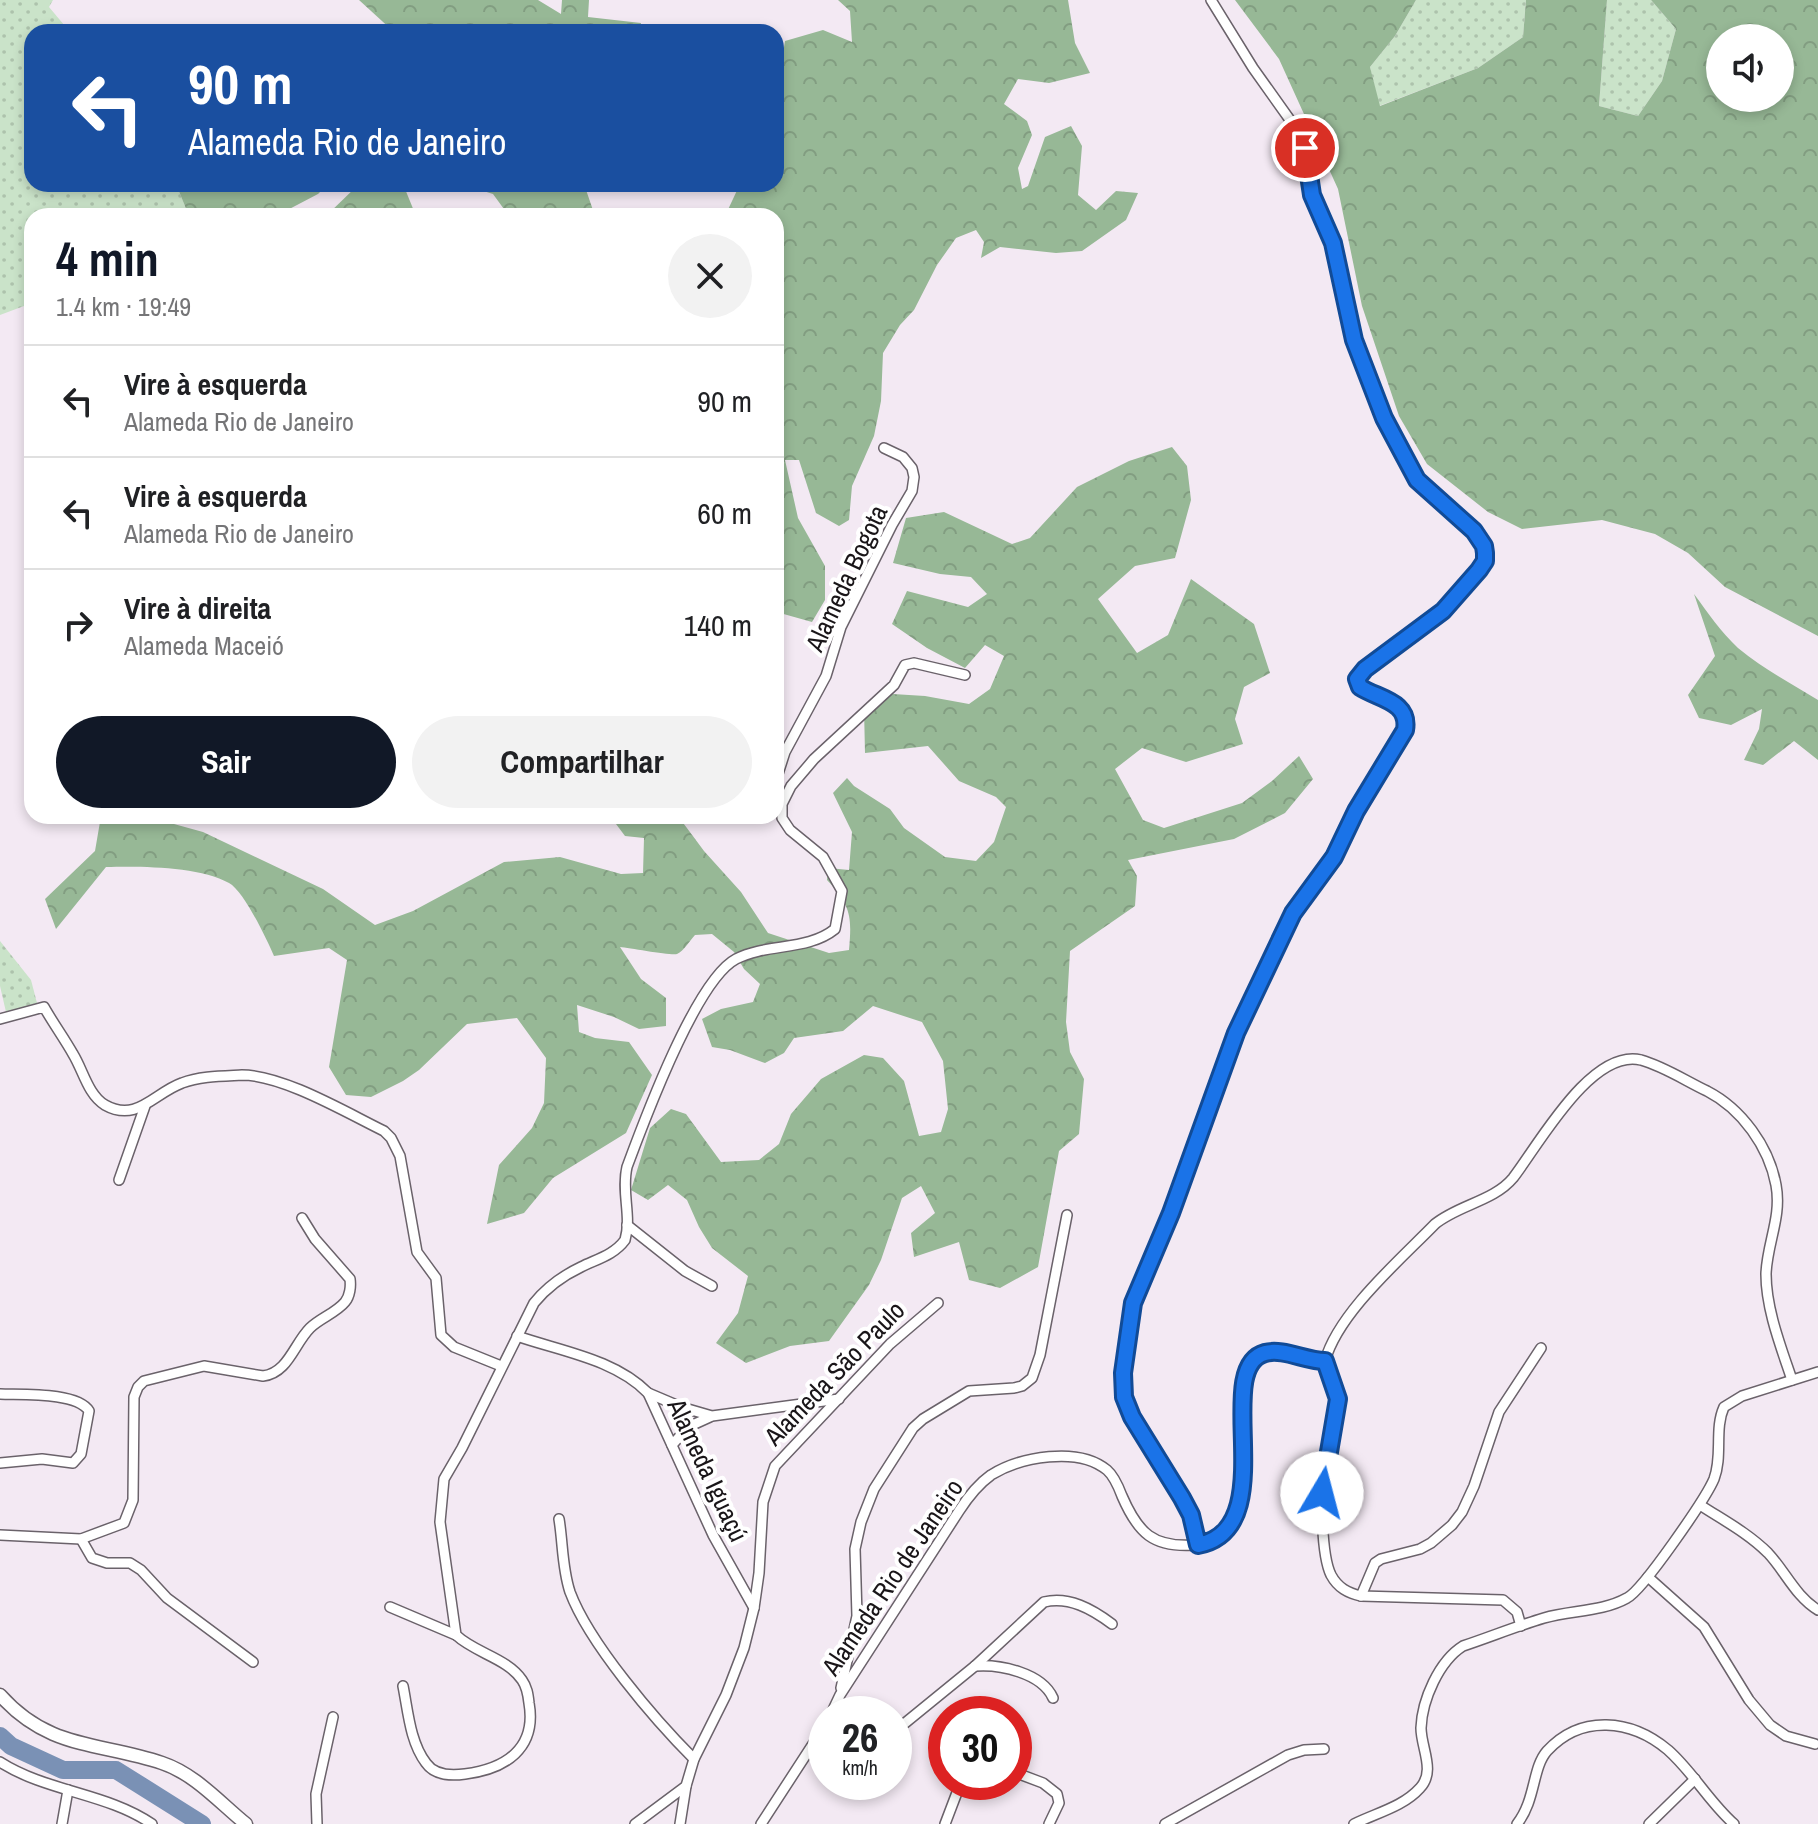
<!DOCTYPE html>
<html lang="pt">
<head>
<meta charset="utf-8">
<style>
  body { margin:0; font-family:"Archivo Narrow",sans-serif; background:#f2f2f2; color:#202124; height:100vh; display:flex; flex-direction:column; font-size:30px; white-space:nowrap }
  * { box-sizing:border-box; margin:0 }
  p { font-size:26px; color:#757577 }
  .icon { flex:none; width:44px; height:44px; fill:none; stroke:currentColor; stroke-width:2; stroke-linecap:round; stroke-linejoin:round }
  .map { position:relative; flex:1; overflow:hidden }
  .details { position:absolute; left:24px; top:208px; width:760px; height:616px; display:flex; flex-direction:column; background:#fff; border-radius:24px; box-shadow:0 4px 12px #0003 }
  .details>* { flex:none }
  .guide { position:absolute; left:24px; top:24px; width:760px; height:168px; border-radius:24px; box-shadow:0 4px 12px #0003; background:#1a4fa0; color:#fff; overflow:hidden }
  .buttons { position:absolute; left:1706px; top:24px; display:grid; gap:16px }
  .buttons a { display:grid; place-items:center; width:88px; height:88px; border-radius:50%; background:#fff; box-shadow:0 4px 12px #0003; font-size:40px }
  .speed { position:absolute; left:808px; top:1696px; display:flex; gap:16px; font-size:40px; font-weight:700; text-align:center }
  .speed>* { display:grid; place-content:center; width:104px; height:104px; border-radius:50%; background:#fff; box-shadow:0 4px 12px #0003; line-height:1 }
  .speed small { font-size:20px; font-weight:400 }
  .speed .limit { border:12px solid #d22; background:#fff; color:#111 }
  .pin { position:absolute; display:grid; place-items:center; width:68px; height:68px; color:#fff; margin:-34px; border:4px solid #fff; border-radius:50%; box-shadow:0 2px 8px #0007 }
  .me { position:absolute; width:88px; margin:-44px; rotate:8deg; stroke-linejoin:round; filter:drop-shadow(0 0 6px #0008) }
  .turn { display:flex; align-items:center; gap:28px; height:168px; padding:0 32px; font-size:36px }
  .turn .icon { width:104px; height:104px; stroke-width:2.5 }
  .turn b { display:block; font-size:56px; line-height:68px }
  .round { display:grid; place-items:center; flex:none; width:84px; height:84px; border-radius:42px; background:#f2f2f2 }
  .summary { display:flex; align-items:center; justify-content:space-between; height:136px; padding:0 32px }
  h1 { font-size:48px; font-weight:800; line-height:60px; color:#111827 }
  .cta { display:flex; gap:16px; margin-top:auto; padding:16px 32px }
  .cta a { flex:1; height:92px; border-radius:48px; background:#111827; color:#fff; font-size:32px; font-weight:800; line-height:92px; text-align:center }
  .cta a+a { background:#f2f2f2; color:#202124 }
  ul { padding:0; list-style:none }
  li { display:flex; align-items:center; gap:24px; height:112px; padding:0 32px; border-top:2px solid #e0e0e0 }
  li div { flex:1 }
  li b { display:block; font-size:30px }
  li em { font-style:normal }
  .map>svg:first-child { display:block }
  .grass { fill:url(#grass-dots) }
  .forest { fill:url(#forest-crowns); fill-rule:evenodd }
  .lines { fill:none; stroke-linecap:round; stroke-linejoin:round }
  .river { stroke:#7a91b5; stroke-width:18 }
  .street-casing { stroke:#6a626a; stroke-width:12 }
  .secondary-casing { stroke:#6a626a; stroke-width:15 }
  .street { stroke:#fff; stroke-width:9 }
  .secondary { stroke:#fff; stroke-width:12 }
  .route-casing { stroke:#114b97; stroke-width:20 }
  .route { stroke:#1a73e8; stroke-width:14 }
  .labels { text-anchor:middle; dominant-baseline:central; stroke-width:8; stroke-linejoin:round; paint-order:stroke }
  .street-label { font-size:26px; fill:#191518; stroke:#fff }
</style>
</head>
<body>
<div class="map">
<svg width="1818" height="1824" viewBox="0 0 1818 1824">
  <defs>
    <pattern id="grass-dots" width="8" height="8" patternUnits="userSpaceOnUse" patternTransform="scale(2)"><rect width="8" height="8" fill="#cae3c9"/><path d="M2 2h.1M6 6h.1" fill="none" stroke="#adc2ac" stroke-width="1.8" stroke-linecap="round"/></pattern>
    <pattern id="forest-crowns" width="20" height="18" patternUnits="userSpaceOnUse" patternTransform="scale(2)"><rect width="20" height="18" fill="#97b896"/><path d="M2 6a3 3 0 1 1 6 0M12 15a3 3 0 1 1 6 0" fill="none" stroke="#829d81"/></pattern>
  </defs>
  <rect width="100%" height="100%" fill="#f3e9f3"/>
  <g class="grass">
    <path d="M 0,0 L 53,0 L 49,7 L 70,32 L 32,32 L 32,184 L 176,184 L 189,216 L 32,216 L 32,303 L 0,315 Z"/>
    <path d="M 1416,0 L 1526,0 L 1523,37 L 1478,68 L 1379,106 L 1370,67 L 1395,36 Z"/>
    <path d="M 1607,0 L 1651,0 L 1676,29 L 1662,81 L 1638,116 L 1599,106 Z"/>
    <path d="M 0,941 L 31,980 L 37,1003 L 6,1012 L 0,986 Z"/>
  </g>
  <g class="forest">
    <path d="M 359,0 L 538,0 L 561,14 L 562,0 L 589,0 L 588,17 L 641,23 L 640,32 L 394,32 Z"/>
    <path d="M 838,0 L 1068,0 L 1075,43 L 1090,73 L 1049,83 L 1018,79 L 1004,104 L 1027,121 L 1032,135 L 1018,168 L 1022,189 L 1028,186 L 1045,137 L 1071,126 L 1082,146 L 1078,195 L 1096,210 L 1116,191 L 1138,193 L 1126,220 L 1082,251 L 1056,253 L 1000,247 L 981,258 L 984,242 L 976,230 L 956,238 L 937,265 L 914,310 L 900,325 L 883,353 L 881,401 L 874,436 L 852,486 L 849,520 L 839,526 L 816,513 L 799,460 L 785,460 L 798,518 L 825,566 L 825,600 L 812,622 L 780,613 L 776,615 L 776,216 L 725,216 L 740,184 L 776,184 L 776,95 L 785,41 L 823,30 L 852,42 L 850,11 Z"/>
    <path d="M 1235,0 L 1416,0 L 1395,36 L 1370,67 L 1380,106 L 1478,68 L 1523,37 L 1526,0 L 1607,0 L 1599,106 L 1638,116 L 1662,81 L 1676,29 L 1651,0 L 1818,0 L 1818,636 L 1725,587 L 1688,553 L 1655,534 L 1602,520 L 1522,529 L 1488,512 L 1427,464 L 1399,416 L 1362,306 L 1338,189 L 1279,59 ZM 1780,38 L 1780,98 L 1720,98 L 1720,38 Z"/>
    <path d="M 176,184 L 216,184 L 218,189 L 251,184 L 328,184 L 318,194 L 276,216 L 189,216 Z"/>
    <path d="M 359,184 L 403,184 L 416,216 L 326,216 Z"/>
    <path d="M 461,184 L 584,184 L 595,216 L 509,216 L 493,194 Z"/>
    <path d="M 1172,447 L 1187,466 L 1191,500 L 1175,558 L 1135,566 L 1098,599 L 1137,653 L 1168,635 L 1191,579 L 1254,624 L 1270,673 L 1244,687 L 1235,719 L 1243,744 L 1186,762 L 1142,748 L 1115,769 L 1143,820 L 1164,828 L 1242,803 L 1272,781 L 1299,756 L 1313,779 L 1285,813 L 1234,839 L 1128,860 L 1137,876 L 1135,906 L 1070,951 L 1066,1022 L 1070,1052 L 1084,1079 L 1079,1134 L 1059,1151 L 1038,1267 L 1000,1288 L 969,1280 L 959,1242 L 914,1257 L 911,1233 L 935,1213 L 921,1186 L 902,1198 L 881,1260 L 869,1285 L 829,1341 L 790,1346 L 746,1363 L 716,1343 L 738,1313 L 748,1276 L 712,1248 L 699,1227 L 687,1200 L 668,1185 L 648,1200 L 631,1190 L 650,1128 L 671,1109 L 686,1114 L 721,1162 L 759,1160 L 779,1144 L 791,1114 L 821,1079 L 864,1055 L 883,1058 L 904,1081 L 919,1136 L 941,1132 L 948,1109 L 943,1061 L 922,1022 L 873,1006 L 843,1031 L 794,1038 L 784,1053 L 765,1063 L 730,1050 L 712,1047 L 702,1019 L 721,1009 L 753,1002 L 760,984 L 744,969 L 734,952 L 712,934 L 695,935 C 690,940 684,951 677,954 C 673,956 630,948 620,947 L 641,979 L 666,998 L 666,1026 L 639,1029 L 614,1017 L 577,1005 L 579,1032 L 595,1038 L 629,1042 L 652,1075 L 626,1133 L 553,1178 L 524,1213 L 487,1224 L 499,1165 L 532,1128 L 544,1103 L 546,1058 L 517,1018 L 467,1024 L 419,1070 L 403,1081 L 371,1097 L 346,1095 L 329,1067 L 347,960 L 329,948 L 274,956 C 267,940 244,891 229,883 C 200,866 138,866 106,867 L 56,929 L 45,899 L 95,851 L 101,816 L 145,816 L 203,832 L 323,889 L 375,925 L 413,911 L 504,862 L 560,857 L 621,874 L 643,873 L 644,838 L 625,836 L 610,816 L 678,816 L 704,851 L 741,892 L 768,933 L 829,953 L 849,950 C 852,916 851,906 827,880 L 828,868 L 849,870 L 852,832 L 833,793 L 847,778 L 854,786 L 890,809 L 904,828 L 945,857 L 976,861 L 994,842 L 1006,807 L 996,797 L 959,781 L 928,746 L 865,753 L 864,709 L 893,694 L 925,696 L 969,704 L 990,689 L 1004,656 L 985,645 L 965,668 L 927,648 L 892,624 L 907,591 L 968,607 L 987,594 L 971,577 L 940,574 L 893,563 L 906,518 L 944,512 L 1012,544 L 1030,538 L 1077,487 L 1129,461 Z"/>
    <path d="M 1694,594 C 1708,613 1721,632 1738,648 C 1763,669 1791,683 1818,700 L 1818,760 L 1794,741 L 1763,765 L 1744,760 L 1759,729 L 1762,709 L 1731,725 L 1699,718 L 1688,695 L 1715,656 Z"/>
  </g>
  <g class="lines">
    <path class="river" d="M 0,1736 L 11,1746 L 63,1770 L 116,1770 L 202,1824"/>
    <g class="street-casing">
      <g id="street">
        <path d="M 776,780 L 785,752 L 826,676 L 841,627 L 892,525 L 912,491 L 914,477 L 912,468 L 903,457 L 884,448"/>
        <path d="M 776,785 L 780,808"/>
        <path d="M 0,1019 L 44,1007 C 53,1023 64,1038 73,1054 C 83,1070 88,1095 105,1105 C 137,1123 154,1093 182,1083 C 200,1076 223,1076 242,1075 C 283,1075 347,1113 384,1131 L 391,1138 L 400,1156 L 417,1252 L 436,1278 L 441,1335 L 454,1347 L 501,1366"/>
        <path d="M 119,1180 L 145,1106"/>
        <path d="M 627,1225 L 685,1271 L 712,1286"/>
        <path d="M 517,1336 C 560,1351 615,1359 648,1393 L 713,1535 L 754,1608"/>
        <path d="M 1325,1361 C 1338,1313 1400,1260 1435,1224 C 1458,1205 1494,1201 1513,1178 C 1538,1146 1591,1048 1641,1060 C 1663,1066 1686,1081 1707,1091 C 1742,1109 1769,1147 1776,1185 C 1782,1217 1767,1243 1766,1274 C 1766,1309 1781,1347 1792,1380"/>
        <path d="M 1325,1361 C 1331,1374 1337,1388 1337,1403 C 1338,1424 1329,1444 1325,1464 C 1320,1487 1321,1555 1331,1575 C 1338,1588 1348,1593 1361,1596 L 1503,1600 L 1517,1612 L 1521,1626"/>
        <path d="M 648,1393 L 681,1407 L 712,1416 L 839,1399"/>
        <path d="M 0,1394 C 22,1395 77,1392 89,1411 L 81,1454 L 73,1463 L 42,1459 L 0,1463"/>
        <path d="M 672,1445 L 688,1427 L 710,1417"/>
        <path d="M 1700,1505 C 1723,1520 1748,1533 1768,1553 C 1785,1571 1796,1597 1818,1610"/>
        <path d="M 559,1519 C 563,1543 562,1568 570,1592 C 589,1643 655,1720 694,1759"/>
        <path d="M 0,1535 L 81,1539 L 124,1523 L 133,1500 L 134,1397 L 138,1387 L 144,1381 L 204,1366 L 263,1376 C 288,1373 294,1344 310,1328 C 320,1318 336,1313 345,1302 C 350,1296 351,1286 350,1279 L 315,1239 L 302,1218"/>
        <path d="M 81,1539 L 92,1558 L 107,1563 L 130,1563 L 141,1570 L 167,1598 L 253,1662"/>
        <path d="M 1198,1545 L 1191,1515 L 1182,1498 L 1126,1405 L 1123,1373 L 1133,1303 L 1163,1236 L 1247,1008 L 1293,913 L 1334,857 L 1356,811 L 1405,730 C 1410,701 1378,699 1360,687 L 1357,683 L 1359,675 L 1443,611 L 1479,570 L 1485,557 L 1479,538 L 1421,486 L 1392,436 L 1354,340 L 1333,243 L 1312,195 L 1308,158 L 1300,134 L 1253,68 L 1211,0"/>
        <path d="M 1648,1577 L 1704,1627 L 1749,1700 L 1770,1725 L 1786,1736 L 1815,1744"/>
        <path d="M 1361,1596 L 1375,1563 L 1381,1559 L 1420,1549 L 1431,1543 L 1452,1525 L 1462,1512 L 1474,1486 L 1499,1412 L 1541,1348"/>
        <path d="M 390,1607 L 456,1635"/>
        <path d="M 975,1666 C 1000,1664 1042,1673 1053,1698"/>
        <path d="M 403,1686 C 408,1711 410,1742 426,1763 C 435,1776 451,1776 465,1774 C 505,1769 537,1749 529,1703 C 528,1694 527,1687 522,1680 C 507,1658 475,1653 456,1635 L 440,1522 L 444,1479 L 462,1448 L 534,1303 C 547,1287 562,1276 581,1267 C 597,1259 614,1255 625,1240 C 632,1216 621,1192 627,1167 C 644,1121 696,980 736,959 C 767,943 808,951 835,929 L 842,891 L 823,857 L 790,830 L 782,818 L 782,804 L 791,786 L 814,759 L 894,685 L 905,665 L 914,663 L 965,675"/>
        <path d="M 841,1688 L 857,1616 L 855,1549 L 861,1522 L 874,1489 L 913,1428 L 923,1419 L 969,1391 L 1014,1388 L 1022,1386 L 1032,1378 L 1040,1355 L 1067,1215"/>
        <path d="M 831,1714 L 840,1695 L 959,1511 C 968,1497 977,1485 991,1475 C 1020,1457 1078,1446 1107,1470 C 1114,1476 1119,1488 1122,1496 C 1138,1533 1153,1548 1195,1545 C 1266,1540 1235,1420 1243,1379 C 1245,1367 1253,1356 1265,1353 C 1284,1349 1307,1361 1325,1361"/>
        <path d="M 894,1732 L 975,1666 L 1044,1602 C 1069,1596 1092,1609 1112,1624"/>
        <path d="M 0,1762 C 47,1792 107,1793 152,1824"/>
        <path d="M 1014,1772 L 1043,1783 L 1057,1794 L 1059,1803 L 1049,1824"/>
        <path d="M 62,1824 L 68,1790"/>
        <path d="M 317,1824 L 316,1794 L 333,1717"/>
        <path d="M 635,1824 L 686,1786 L 694,1759 L 726,1695 L 744,1648 L 754,1608 L 759,1573 L 763,1502 L 775,1466 L 890,1344 L 938,1303"/>
        <path d="M 680,1824 L 686,1786"/>
        <path d="M 761,1824 L 826,1724"/>
        <path d="M 945,1824 L 961,1782"/>
        <path d="M 1165,1824 L 1288,1755 L 1304,1750 L 1324,1749"/>
        <path d="M 1354,1824 C 1376,1813 1403,1807 1420,1788 C 1436,1771 1421,1748 1421,1728 C 1422,1700 1439,1661 1463,1646 C 1490,1637 1517,1626 1544,1618 C 1571,1610 1602,1612 1627,1598 C 1643,1590 1706,1498 1714,1479 C 1723,1456 1714,1429 1724,1407 L 1742,1396 L 1818,1372"/>
        <path d="M 1517,1824 C 1536,1800 1532,1768 1547,1751 C 1581,1714 1631,1719 1668,1750 C 1693,1772 1709,1802 1734,1824"/>
        <path d="M 1649,1824 L 1695,1779"/>
      </g>
    </g>
    <g class="secondary-casing">
      <path id="secondary" d="M 0,1695 C 49,1750 99,1742 162,1763 C 195,1774 219,1802 246,1824"/>
    </g>
    <use href="#street" class="street"/>
    <use href="#secondary" class="secondary"/>
  </g>
  <g class="lines">
    <g class="route-casing">
      <path id="route" d="M 1305,148 L 1312,195 L 1333,243 L 1354,340 L 1384,418 L 1417,480 L 1474,531 L 1484,546 L 1485,553 L 1485,561 L 1479,570 L 1443,611 L 1365,669 L 1357,679 L 1360,687 C 1378,699 1410,701 1405,730 L 1356,811 L 1334,857 L 1293,913 L 1236,1033 L 1171,1213 L 1133,1303 L 1123,1373 L 1124,1397 L 1132,1417 L 1182,1498 L 1191,1515 L 1198,1545 C 1284,1529 1210,1368 1265,1353 C 1283,1348 1306,1361 1325,1361 L 1338,1399 L 1322,1493"/>
    </g>
    <use href="#route" class="route"/>
  </g>
  <g class="labels">
    <g class="street-label">
      <text transform="translate(846 578) rotate(-65)">Alameda Bogota</text>
      <text transform="translate(834 1373) rotate(-46)">Alameda São Paulo</text>
      <text transform="translate(708 1470) rotate(65)">Alameda Iguaçú</text>
      <text transform="translate(892 1577) rotate(-56)">Alameda Rio de Janeiro</text>
    </g>
  </g>
</svg>
<div class="buttons">
<a><svg class="icon" aria-label="sound" viewBox="0 0 24 24"><path d="M4 9h4l5-4v14l-5-4H4zM17 9q2 3 0 6"/></svg></a>
</div>
<div class="speed"><div>26<small>km/h</small></div><div class="limit">30</div></div>
<div class="pin" style="left:1305px;top:148px;background:#d93025"><svg class="icon" aria-label="arrive" viewBox="0 0 24 24"><path d="M6 21V4h12l-3 4 3 4H6"/></svg></div>
<svg class="me" style="left:1322px;top:1493px" viewBox="-20 -20 40 40"><circle r="19" fill="#fff"/><path d="M0-13L10 11 0 6-10 11z" fill="#1a73e8"/></svg>
<div class="guide">
<div class="turn"><svg class="icon" aria-label="left" viewBox="0 0 24 24"><path d="M17 20v-9H6M10 6l-5 5 5 5"/></svg><div><b>90 m</b>Alameda Rio de Janeiro</div></div>
</div>
<section class="details">
<div class="summary"><div><h1>4 min</h1><p>1.4 km · 19:49</p></div><a class="round"><svg class="icon" aria-label="close" viewBox="0 0 24 24"><path d="M6 6l12 12M18 6L6 18"/></svg></a></div>
<ul>
<li><svg class="icon" aria-label="left" viewBox="0 0 24 24"><path d="M17 20v-9H6M10 6l-5 5 5 5"/></svg><div><b>Vire à esquerda</b><p>Alameda Rio de Janeiro</p></div><em>90 m</em></li>
<li><svg class="icon" aria-label="left" viewBox="0 0 24 24"><path d="M17 20v-9H6M10 6l-5 5 5 5"/></svg><div><b>Vire à esquerda</b><p>Alameda Rio de Janeiro</p></div><em>60 m</em></li>
<li><svg class="icon" aria-label="right" viewBox="0 0 24 24"><path d="M7 20v-9h11M14 6l5 5-5 5"/></svg><div><b>Vire à direita</b><p>Alameda Maceió</p></div><em>140 m</em></li>
</ul>
<div class="cta"><a>Sair</a><a>Compartilhar</a></div>
</section>
</div>
</body>
</html>
